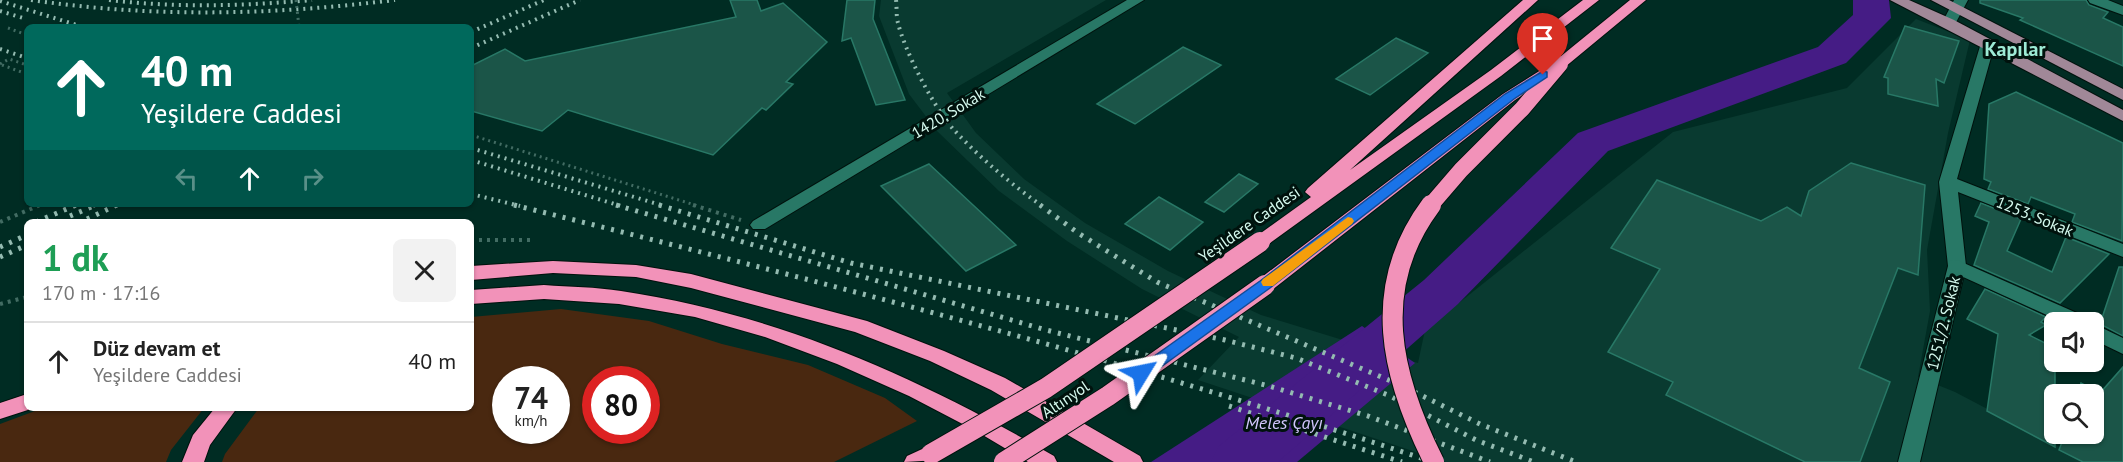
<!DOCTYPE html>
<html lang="tr">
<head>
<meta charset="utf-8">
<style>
  body { margin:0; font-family:"PT Sans",sans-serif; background:#f2f2f2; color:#222; height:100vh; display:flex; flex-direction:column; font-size:22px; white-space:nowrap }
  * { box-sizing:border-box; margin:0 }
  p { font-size:20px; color:#767676 }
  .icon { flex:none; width:33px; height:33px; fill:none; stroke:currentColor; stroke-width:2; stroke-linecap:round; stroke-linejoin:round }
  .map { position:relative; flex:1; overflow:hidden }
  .side { position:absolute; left:24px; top:219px; width:450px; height:192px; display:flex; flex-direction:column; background:#fff; border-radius:9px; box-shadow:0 2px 4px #0004 }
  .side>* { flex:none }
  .guide { position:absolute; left:24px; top:24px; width:450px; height:183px; border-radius:9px; box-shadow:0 2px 4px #0004; background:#00695c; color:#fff; overflow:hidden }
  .fabs { position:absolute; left:2044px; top:312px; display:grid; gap:12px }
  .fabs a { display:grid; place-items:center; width:60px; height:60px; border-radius:9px; background:#fff; box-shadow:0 2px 4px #0004; font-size:30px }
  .speed { position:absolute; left:492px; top:366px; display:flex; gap:12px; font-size:30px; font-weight:700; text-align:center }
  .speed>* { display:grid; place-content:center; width:78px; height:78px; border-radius:50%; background:#fff; box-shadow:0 2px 4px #0004; line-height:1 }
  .speed small { font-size:15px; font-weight:400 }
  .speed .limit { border:9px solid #d22; background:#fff; color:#111 }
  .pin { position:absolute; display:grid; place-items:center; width:51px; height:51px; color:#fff; margin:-62px -26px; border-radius:50% 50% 50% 0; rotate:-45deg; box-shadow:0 0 6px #0007 }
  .pin .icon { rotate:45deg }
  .me { position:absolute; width:66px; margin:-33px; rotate:55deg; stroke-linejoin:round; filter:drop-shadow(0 0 4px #0008) }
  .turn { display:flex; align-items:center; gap:21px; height:126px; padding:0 18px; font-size:27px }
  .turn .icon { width:78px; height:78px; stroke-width:2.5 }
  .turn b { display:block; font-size:42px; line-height:51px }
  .lanes { display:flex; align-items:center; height:57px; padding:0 18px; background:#0003; justify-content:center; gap:30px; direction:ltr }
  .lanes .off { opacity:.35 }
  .round { display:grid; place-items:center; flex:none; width:63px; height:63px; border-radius:9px; background:#f2f2f2 }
  .summary { display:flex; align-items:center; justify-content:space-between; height:102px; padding:0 18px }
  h1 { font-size:36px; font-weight:700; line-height:45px; color:#1e9e55 }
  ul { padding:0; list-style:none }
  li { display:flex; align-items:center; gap:18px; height:78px; padding:0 18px; border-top:2px solid #e0e0e0 }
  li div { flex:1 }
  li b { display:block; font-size:22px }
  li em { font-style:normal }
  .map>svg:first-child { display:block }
  .built { fill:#093a30 }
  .green { fill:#492810; fill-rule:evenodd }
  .water { fill:#451c85 }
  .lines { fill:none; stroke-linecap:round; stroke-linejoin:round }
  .river { fill:#451c85; fill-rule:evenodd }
  .building { fill:#1b5548; stroke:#287866; stroke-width:1.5 }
  .street-casing { stroke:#00120d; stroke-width:2 }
  .secondary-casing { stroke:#00120d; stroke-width:2 }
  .primary-casing { stroke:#00120d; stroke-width:2 }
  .highway-casing { stroke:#00120d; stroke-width:2 }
  .path-far1 { stroke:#426c63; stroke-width:3; stroke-dasharray:2 4; stroke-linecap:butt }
  .path { stroke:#426c63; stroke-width:4; stroke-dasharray:3 5; stroke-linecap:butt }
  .street { fill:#287866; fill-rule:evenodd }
  .secondary { fill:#287866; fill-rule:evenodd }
  .primary { fill:#a18898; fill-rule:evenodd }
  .highway { fill:#f292b9; fill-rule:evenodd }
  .rail-far1 { stroke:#94bbb1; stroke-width:4; stroke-dasharray:2 5; stroke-linecap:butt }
  .rail { stroke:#94bbb1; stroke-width:5; stroke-dasharray:3 7; stroke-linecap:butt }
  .highway-bridge-far1-casing { stroke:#00120d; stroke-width:18; stroke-linecap:butt }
  .highway-bridge-casing { stroke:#00120d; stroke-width:22; stroke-linecap:butt }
  .path-bridge { stroke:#426c63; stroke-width:3; stroke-dasharray:2 4; stroke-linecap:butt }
  .highway-bridge-far1 { stroke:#f292b9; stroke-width:16 }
  .highway-bridge { stroke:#f292b9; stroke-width:20 }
  .route { fill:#1a73e8; stroke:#114b97; stroke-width:1.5 }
  .slow { fill:#f59e0b }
  .labels { text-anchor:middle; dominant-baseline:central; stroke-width:6; stroke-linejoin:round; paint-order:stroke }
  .street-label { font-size:16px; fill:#d5faef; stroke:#00120d }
  .water-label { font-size:18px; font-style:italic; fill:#d2c6fd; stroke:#00120d }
  .quarter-label { font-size:20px; font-weight:bold; fill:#9dead5; stroke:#00120d }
</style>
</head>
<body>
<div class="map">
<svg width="2123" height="462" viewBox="0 0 2123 462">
  <rect width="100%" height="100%" fill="#002c23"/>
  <path class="built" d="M 881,0 L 1106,0 L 947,93 L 976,133 L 1024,179 L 1085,223 L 1168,271 L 1261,315 L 1418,363 L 1425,330 L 1673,132 L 1847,88 L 1916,19 L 1970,40 L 1948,133 L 1927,250 L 1930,311 L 1918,377 L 1955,392 L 2088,462 L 1446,462 L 1198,380 L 1239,337 L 1142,289 L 1067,241 L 999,191 L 937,131 L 909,94 L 879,16 Z"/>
  <g class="green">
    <path d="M 561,309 L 649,321 L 722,344 L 808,365 L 885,398 L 917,421 L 834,462 L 222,462 L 225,454 L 259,408 L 471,408 L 471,317 ZM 506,380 L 556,380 L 556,430 L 506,430 ZM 596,380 L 646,380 L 646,430 L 596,430 Z"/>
    <path d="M 43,408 L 204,408 L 171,450 L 166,462 L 0,462 L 0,424 Z"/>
  </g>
  <path class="water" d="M 1362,326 L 1415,363 L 1297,462 L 1151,462 Z"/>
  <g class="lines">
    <path class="river" d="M 1853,0 L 1889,0 L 1891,18 L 1846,63 L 1608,151 L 1458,304 L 1278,462 L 1211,462 L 1219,446 L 1424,280 L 1578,133 L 1818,47 L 1853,15 Z"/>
  </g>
  <g class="building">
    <path d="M 730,0 L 757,0 L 761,11 L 783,3 L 827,42 L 786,82 L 793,84 L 766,110 L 762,108 L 713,155 L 568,110 L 542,131 L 471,111 L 471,66 L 505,49 L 525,61 L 736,17 Z"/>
    <path d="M 847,0 L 875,0 L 873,19 L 905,100 L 876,105 L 851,38 L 842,41 Z"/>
    <path d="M 1980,0 L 2086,0 L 2089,5 L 2108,12 L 2103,18 L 2123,27 L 2123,66 L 2020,20 L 2023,18 L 1980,3 Z"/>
    <path d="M 1905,26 L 1959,41 L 1944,83 L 1936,79 L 1938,106 L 1888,94 L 1888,78 L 1884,77 Z"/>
    <path d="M 1396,38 L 1428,53 L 1370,95 L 1336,79 Z"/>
    <path d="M 1183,47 L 1221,65 L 1135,124 L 1097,104 Z"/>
    <path d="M 2016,92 L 2123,143 L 2122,241 L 2072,222 L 2075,214 L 2031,197 L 2028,204 L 1988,189 L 1991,182 L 1984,179 L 1989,104 Z"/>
    <path d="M 1851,163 L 1925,185 L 1918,275 L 1898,268 L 1859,368 L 1890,382 L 1860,462 L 1805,462 L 1666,395 L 1673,382 L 1608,352 L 1660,269 L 1611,248 L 1657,180 L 1761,221 L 1787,207 L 1801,216 L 1809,191 Z"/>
    <path d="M 929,164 L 1016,245 L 966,271 L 881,186 Z"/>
    <path d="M 1239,174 L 1258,184 L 1224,212 L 1205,202 Z"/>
    <path d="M 1159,197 L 1203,222 L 1170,250 L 1125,224 Z"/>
    <path d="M 1981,203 L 2021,219 L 2007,251 L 2052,272 L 2066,237 L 2109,254 L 2060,303 L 1974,265 L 1989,222 L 1975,216 Z"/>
    <path d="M 2119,267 L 2123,267 L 2123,336 L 2100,324 Z"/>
    <path d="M 1985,289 L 2046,317 L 2041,322 L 2046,325 L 2029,335 L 2055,348 L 2055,447 L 1987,411 L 1998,334 L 1967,319 Z"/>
    <path d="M 2123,367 L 2123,462 L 2083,462 L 2059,450 L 2065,434 L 2094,434 L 2094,394 L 2077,394 L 2081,383 L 2100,393 Z"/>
  </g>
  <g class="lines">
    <g class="street-casing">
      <g id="street">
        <path d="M 1127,0 L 1144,0 L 765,229 L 753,229 L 750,225 L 753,221 Z"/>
        <path d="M 2088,0 L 2108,0 L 2123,6 L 2123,15 L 2090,3 Z"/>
        <path d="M 1988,39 L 1995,43 L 1957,179 L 2123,244 L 2123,257 L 1958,192 L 1966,266 L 1920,462 L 1898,462 L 1948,266 L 1939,182 L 1981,43 Z"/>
      </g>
    </g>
    <g class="secondary-casing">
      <g id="secondary">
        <path d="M 1954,0 L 1968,0 L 1954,26 L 1944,26 L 1942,23 Z"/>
        <path d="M 1957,260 L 2086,317 L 2089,322 L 2062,322 L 1950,271 L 1948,266 L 1950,261 Z"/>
        <path d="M 2094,324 L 2123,338 L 2123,354 L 2094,340 Z"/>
      </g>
    </g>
    <g class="primary-casing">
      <g id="primary">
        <path d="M 1890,0 L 1909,0 L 1954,20 L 2123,110 L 2123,121 Z"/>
        <path d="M 1931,0 L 1949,0 L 2123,89 L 2123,100 Z"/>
      </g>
    </g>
    <g class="highway-casing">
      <g id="highway">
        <path d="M 1523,0 L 1538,0 L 1350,170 L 1491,70 L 1583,0 L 1599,0 L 1501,76 L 1266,246 L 1260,248 L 1254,246 L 1251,242 L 1254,238 L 1311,197 L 1305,192 L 1308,188 Z"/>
        <path d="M 1630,0 L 1646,0 L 1565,67 L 1515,100 L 1272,290 L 1265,292 L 1258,290 L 1256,285 L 1258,280 L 1503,94 L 1555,61 Z"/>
        <path d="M 553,261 L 636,265 L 691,274 L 867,321 L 944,351 L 1005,378 L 1140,456 L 1143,462 L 1114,462 L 991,390 L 930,361 L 855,332 L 691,288 L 636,277 L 553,273 L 471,280 L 471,266 Z"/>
        <path d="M 544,285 C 570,287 596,287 621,291 C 777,314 918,377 1054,456 L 1057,462 L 1028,462 L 976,431 L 909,396 L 837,364 L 765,337 L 695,317 L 619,304 L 544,299 L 471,304 L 471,290 Z"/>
        <path d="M 27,394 L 27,408 L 34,408 L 0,419 L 0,403 Z"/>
        <path d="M 215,408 L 237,408 L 210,445 L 204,462 L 182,462 L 193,435 Z"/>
        <path d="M 931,445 L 939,448 L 942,454 L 939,460 L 904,462 L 907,456 Z"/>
      </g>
    </g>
    <g class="path-far1">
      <path d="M 8,28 L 27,35"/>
      <path d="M 0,64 L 9,59 L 27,65"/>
      <path d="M 2,65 L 27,74"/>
      <path d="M 471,135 L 698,206"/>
      <path d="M 37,206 L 42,204"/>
    </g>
    <g class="path">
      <path d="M 693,205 L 741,220"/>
      <path d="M 0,222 L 40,205"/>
      <path d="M 471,240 L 531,240"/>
      <path d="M 0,304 L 27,297"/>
    </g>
    <use href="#street" class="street"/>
    <use href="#secondary" class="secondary"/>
    <use href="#primary" class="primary"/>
    <use href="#highway" class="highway"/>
    <g class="rail-far1">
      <path d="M 31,0 C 153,18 273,15 395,0"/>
      <path d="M 109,0 C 177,8 244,6 312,0"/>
      <path d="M 896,0 C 897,7 896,16 898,23 C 905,52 934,108 954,130 C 980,158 1011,184 1042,206"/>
      <path d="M 0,1 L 83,27"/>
      <path d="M 0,11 L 23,18"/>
      <path d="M 471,32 L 544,0"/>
      <path d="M 471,48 L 580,0"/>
      <path d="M 0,49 L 27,58"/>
      <path d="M 471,148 L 664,206"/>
      <path d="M 471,160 L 621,206"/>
      <path d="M 471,194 L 520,206"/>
      <path d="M 73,206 L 78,204"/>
      <path d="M 93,206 L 98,204"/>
      <path d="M 114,206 L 119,204"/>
    </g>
    <g class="rail">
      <path d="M 514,205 C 823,282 1131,361 1433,462"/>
      <path d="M 616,205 L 1046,330 L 1269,386 L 1368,416 L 1490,462"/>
      <path d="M 659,205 L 851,263 L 1225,340 L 1296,358 L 1388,395 L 1476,440 L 1534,462"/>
      <path d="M 1040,205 L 1078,233 L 1157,282 L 1398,384 L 1480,424 L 1576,462"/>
      <path d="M 70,216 L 96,205"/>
      <path d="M 87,219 L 117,205"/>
      <path d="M 36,222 L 76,205"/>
      <path d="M 0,247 L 27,235"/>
      <path d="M 0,257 L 27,245"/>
      <path d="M 1229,406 L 1402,462"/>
    </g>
    <g class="highway-bridge-far1-casing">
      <path id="highway-bridge-far1" d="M 1430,206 L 1461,170 L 1522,109 L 1560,64"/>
    </g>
    <g class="highway-bridge-casing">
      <g id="highway-bridge">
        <path d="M 1431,205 C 1369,288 1391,376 1434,462"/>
        <path d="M 931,454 L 1046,388 L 1260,242"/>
        <path d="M 1004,462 L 1108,396 L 1265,285"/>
      </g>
    </g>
    <path class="path-bridge" d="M 296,0 L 299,27"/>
    <use href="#highway-bridge-far1" class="highway-bridge-far1"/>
    <use href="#highway-bridge" class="highway-bridge"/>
  </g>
  <path class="route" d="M 1543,71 L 1547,72 L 1547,77 L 1514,99 L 1270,288 L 1147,377 L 1136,377 L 1133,373 L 1136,369 L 1260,281 L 1505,94 Z"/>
  <path class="slow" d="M 1348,217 L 1352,218 L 1354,221 L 1352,224 L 1273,286 L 1263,286 L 1261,282 L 1263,279 Z"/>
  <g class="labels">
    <g class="street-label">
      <text transform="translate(948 113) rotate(-31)">1420. Sokak</text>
      <text transform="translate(2035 216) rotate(22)">1253. Sokak</text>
      <text transform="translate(1249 224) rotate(-35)">Yeşildere Caddesi</text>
      <text transform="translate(1943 323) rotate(-76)">1251/2. Sokak</text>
      <text transform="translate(1065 399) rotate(-34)">Altınyol</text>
    </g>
    <g class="water-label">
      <text x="1284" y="422">Meles Çayı</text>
    </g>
    <g class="quarter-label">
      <text x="2015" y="49">Kapılar</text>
    </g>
  </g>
</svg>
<div class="fabs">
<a><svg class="icon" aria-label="sound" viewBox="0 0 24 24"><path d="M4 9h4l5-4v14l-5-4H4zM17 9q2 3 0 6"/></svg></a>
<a><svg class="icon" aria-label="search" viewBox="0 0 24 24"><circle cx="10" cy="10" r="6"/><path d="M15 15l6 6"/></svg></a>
</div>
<div class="speed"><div>74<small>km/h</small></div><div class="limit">80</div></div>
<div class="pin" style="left:1543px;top:75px;background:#d93025"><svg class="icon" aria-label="arrive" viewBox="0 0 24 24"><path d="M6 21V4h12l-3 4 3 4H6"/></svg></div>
<svg class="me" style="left:1141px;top:373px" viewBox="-20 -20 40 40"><path d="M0-17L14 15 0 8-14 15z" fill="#1a73e8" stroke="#fff" stroke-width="4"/></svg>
<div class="guide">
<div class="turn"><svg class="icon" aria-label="ahead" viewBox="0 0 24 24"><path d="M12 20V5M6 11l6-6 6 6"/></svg><div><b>40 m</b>Yeşildere Caddesi</div></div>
<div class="lanes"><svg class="icon off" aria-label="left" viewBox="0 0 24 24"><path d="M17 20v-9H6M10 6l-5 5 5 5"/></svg><svg class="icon" aria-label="ahead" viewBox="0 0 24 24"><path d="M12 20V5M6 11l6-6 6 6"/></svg><svg class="icon off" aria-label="right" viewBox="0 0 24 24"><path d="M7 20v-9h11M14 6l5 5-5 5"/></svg></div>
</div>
<section class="side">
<div class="summary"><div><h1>1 dk</h1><p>170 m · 17:16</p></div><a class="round"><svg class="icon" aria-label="close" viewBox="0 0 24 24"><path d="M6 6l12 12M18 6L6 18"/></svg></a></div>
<ul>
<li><svg class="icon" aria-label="ahead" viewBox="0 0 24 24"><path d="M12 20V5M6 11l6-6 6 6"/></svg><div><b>Düz devam et</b><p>Yeşildere Caddesi</p></div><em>40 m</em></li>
</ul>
</section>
</div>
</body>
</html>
